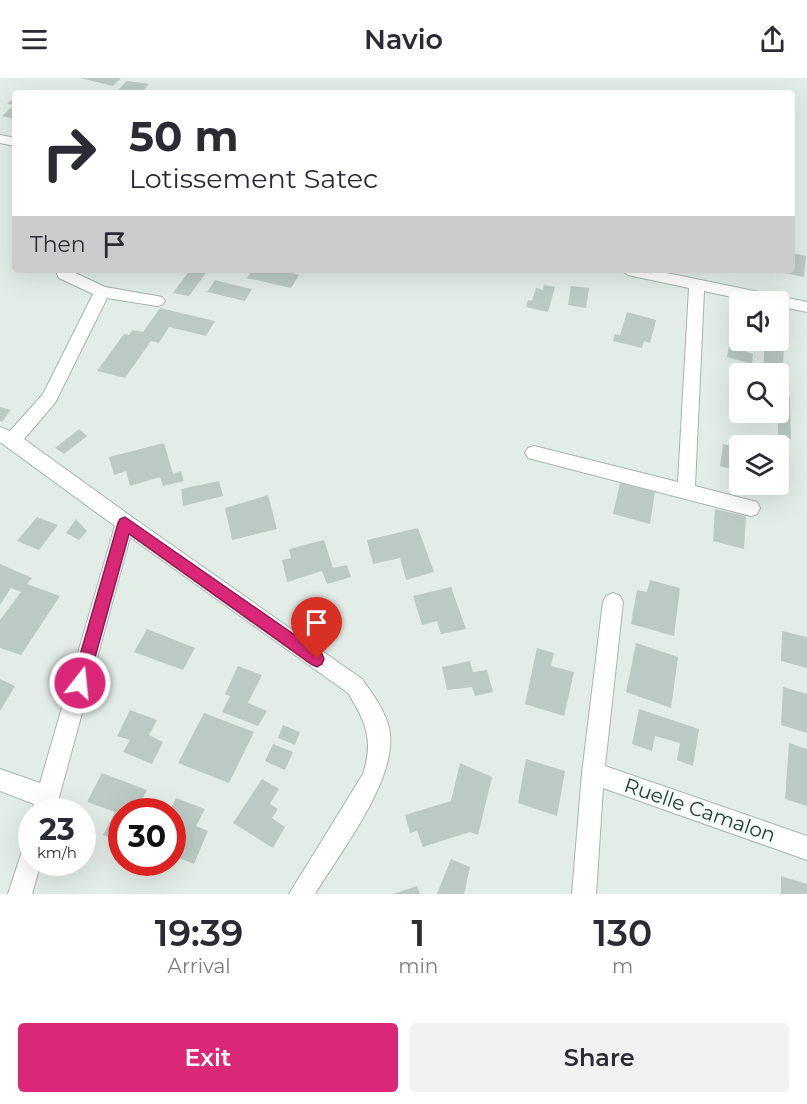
<!DOCTYPE html>
<html lang="en">
<head>
<meta charset="utf-8">
<style>
  body { margin:0; font-family:Montserrat,sans-serif; background:#f2f2f3; color:#2b2b33; height:100vh; display:flex; flex-direction:column; font-size:22px; white-space:nowrap }
  * { box-sizing:border-box; margin:0 }
  p { font-size:20px; color:#7c7c81 }
  .icon { flex:none; width:33px; height:33px; fill:none; stroke:currentColor; stroke-width:2; stroke-linecap:round; stroke-linejoin:round }
  .map { position:relative; height:816px; overflow:hidden }
  .details { display:flex; flex-direction:column; background:#fff; flex:1 }
  .details>* { flex:none }
  .hud { position:absolute; left:12px; top:12px; width:783px; height:183px; border-radius:6px; box-shadow:0 6px 24px #0002; background:#fff; color:#2b2b33; overflow:hidden }
  .buttons { position:absolute; left:729px; top:213px; display:grid; gap:12px }
  .buttons a { display:grid; place-items:center; width:60px; height:60px; border-radius:6px; background:#fff; box-shadow:0 6px 24px #0002; font-size:30px }
  .speed { position:absolute; left:18px; top:720px; display:flex; gap:12px; font-size:30px; font-weight:700; text-align:center }
  .speed>* { display:grid; place-content:center; width:78px; height:78px; border-radius:50%; background:#fff; box-shadow:0 6px 24px #0002; line-height:1 }
  .speed small { font-size:15px; font-weight:400 }
  .speed .limit { border:9px solid #d22; background:#fff; color:#111 }
  .pin { position:absolute; display:grid; place-items:center; width:51px; height:51px; color:#fff; margin:-62px -26px; border-radius:50% 50% 50% 0; rotate:-45deg; box-shadow:0 0 6px #0007 }
  .pin .icon { rotate:45deg }
  .me { position:absolute; width:66px; margin:-33px; rotate:16deg; stroke-linejoin:round; filter:drop-shadow(0 0 4px #0008) }
  .turn { display:flex; align-items:center; gap:21px; height:126px; padding:0 18px; font-size:27px }
  .turn .icon { width:78px; height:78px; stroke-width:2.5 }
  .turn b { display:block; font-size:42px; line-height:51px }
  .then { display:flex; align-items:center; height:57px; padding:0 18px; background:#0003; gap:12px; font-size:22px }
  .eta { display:flex; justify-content:space-evenly; align-items:center; height:102px; text-align:center }
  .eta b { font-size:36px; font-weight:600; line-height:42px }
  .cta { display:flex; gap:12px; margin-top:auto; padding:12px 18px }
  .cta a { flex:1; height:69px; border-radius:6px; background:#db2777; color:#fff; font-size:24px; font-weight:600; line-height:69px; text-align:center }
  .cta a+a { background:#f2f2f3; color:#2b2b33 }
  header { display:flex; justify-content:space-between; align-items:center; height:78px; padding:0 18px; background:#fff; font-size:27px; font-weight:600 }
  .map>svg:first-child { display:block }
  .building { fill:#bbcac4 }
  .lines { fill:none; stroke-linecap:round; stroke-linejoin:round }
  .minor-casing { stroke:#a6b5af; stroke-width:2 }
  .minor { fill:#fff; fill-rule:evenodd }
  .route { fill:#db2777; stroke:#8e194d; stroke-width:1.5 }
  .labels { text-anchor:middle; dominant-baseline:central; stroke-width:5; stroke-linejoin:round; paint-order:stroke }
  .near-street-label { font-size:20px; fill:#233e37; stroke:#f3f9f6 }
</style>
</head>
<body>
<header><svg class="icon" aria-label="menu" viewBox="0 0 24 24"><path d="M4 6h16M4 12h16M4 18h16"/></svg>Navio<svg class="icon" aria-label="share" viewBox="0 0 24 24"><path d="M12 15V3M7 8l5-5 5 5M5 13v7h14v-7"/></svg></header>
<div class="map">
<svg width="807" height="816" viewBox="0 0 807 816">
  <rect width="100%" height="100%" fill="#e3ede8"/>
  <g class="building">
    <path d="M 80,0 L 121,0 L 113,8 Z"/>
    <path d="M 127,3 L 142,5 L 149,6 L 141,15 L 115,15 Z"/>
    <path d="M 11,22 L 15,23 L 15,41 L 2,38 L 14,27 L 7,26 Z"/>
    <path d="M 792,175 L 806,178 L 804,199 L 774,193 L 792,192 Z"/>
    <path d="M 190,192 L 208,192 L 189,218 L 173,215 Z"/>
    <path d="M 252,192 L 295,192 L 293,195 L 299,197 L 291,210 L 247,200 Z"/>
    <path d="M 215,202 L 234,207 L 252,211 L 245,223 L 207,214 Z"/>
    <path d="M 544,207 L 555,209 L 548,234 L 526,229 L 528,222 L 532,223 L 536,210 L 543,212 Z"/>
    <path d="M 571,208 L 589,210 L 586,230 L 568,227 Z"/>
    <path d="M 160,230 L 215,243 L 206,258 L 169,249 L 159,265 L 151,263 L 125,300 L 97,293 L 124,256 L 129,257 L 132,252 L 143,254 Z"/>
    <path d="M 627,234 L 656,242 L 650,265 L 644,263 L 642,270 L 613,263 L 615,256 L 620,257 Z"/>
    <path d="M 731,254 L 740,256 L 740,262 L 749,262 L 746,274 L 753,276 L 752,286 L 727,279 Z"/>
    <path d="M 765,262 L 784,266 L 783,290 L 789,292 L 789,305 L 778,302 L 778,296 L 763,296 Z"/>
    <path d="M 778,317 L 790,319 L 791,361 L 778,359 Z"/>
    <path d="M 0,329 L 11,332 L 2,344 L 0,343 Z"/>
    <path d="M 79,351 L 87,358 L 64,376 L 55,370 Z"/>
    <path d="M 164,365 L 173,396 L 181,393 L 184,403 L 163,408 L 160,399 L 130,408 L 126,393 L 114,397 L 109,379 Z"/>
    <path d="M 723,366 L 740,370 L 740,393 L 720,388 Z"/>
    <path d="M 219,403 L 223,418 L 183,428 L 181,411 Z"/>
    <path d="M 620,405 L 655,414 L 650,446 L 613,436 Z"/>
    <path d="M 268,417 L 277,451 L 232,462 L 225,430 Z"/>
    <path d="M 715,431 L 746,438 L 744,471 L 713,463 Z"/>
    <path d="M 37,439 L 58,447 L 39,472 L 17,463 Z"/>
    <path d="M 76,441 L 87,453 L 79,462 L 66,455 Z"/>
    <path d="M 418,450 L 434,494 L 406,502 L 400,480 L 373,486 L 367,462 Z"/>
    <path d="M 324,462 L 333,490 L 347,487 L 351,499 L 327,506 L 322,493 L 287,504 L 282,482 L 291,480 L 289,471 Z"/>
    <path d="M 0,486 L 32,500 L 27,506 L 60,518 L 21,577 L 0,570 L 0,542 L 21,514 L 11,510 L 0,527 Z"/>
    <path d="M 650,502 L 680,510 L 674,558 L 631,546 L 637,512 L 647,514 Z"/>
    <path d="M 451,509 L 466,551 L 441,556 L 437,543 L 422,547 L 413,518 Z"/>
    <path d="M 147,551 L 195,570 L 183,592 L 134,574 Z"/>
    <path d="M 782,553 L 807,559 L 807,590 L 781,583 Z"/>
    <path d="M 636,565 L 678,579 L 671,630 L 626,614 Z"/>
    <path d="M 537,570 L 554,575 L 551,588 L 574,594 L 564,638 L 525,626 Z"/>
    <path d="M 470,583 L 473,594 L 487,592 L 493,614 L 475,618 L 472,609 L 447,612 L 442,589 Z"/>
    <path d="M 238,588 L 262,597 L 248,625 L 267,633 L 258,648 L 222,634 L 230,618 L 225,616 Z"/>
    <path d="M 0,601 L 15,608 L 0,633 Z"/>
    <path d="M 783,609 L 807,616 L 807,655 L 781,647 Z"/>
    <path d="M 639,631 L 699,651 L 693,688 L 677,682 L 680,665 L 655,658 L 652,673 L 632,666 Z"/>
    <path d="M 130,632 L 157,642 L 149,657 L 163,664 L 152,686 L 123,674 L 130,662 L 117,658 Z"/>
    <path d="M 204,635 L 254,654 L 229,705 L 178,685 Z"/>
    <path d="M 283,647 L 300,654 L 295,667 L 278,660 Z"/>
    <path d="M 789,665 L 807,671 L 807,728 L 785,721 Z"/>
    <path d="M 273,666 L 293,674 L 285,692 L 265,683 Z"/>
    <path d="M 526,681 L 565,693 L 557,738 L 518,725 Z"/>
    <path d="M 460,685 L 492,699 L 478,757 L 470,754 L 423,769 L 417,753 L 410,755 L 405,737 L 451,723 Z"/>
    <path d="M 102,695 L 147,712 L 136,734 L 122,734 L 121,764 L 103,757 L 115,734 L 87,724 Z"/>
    <path d="M 262,701 L 279,711 L 270,726 L 278,731 L 272,740 L 285,749 L 273,770 L 233,745 Z"/>
    <path d="M 176,720 L 205,731 L 196,748 L 208,753 L 194,786 L 172,777 L 172,734 L 169,734 Z"/>
    <path d="M 451,781 L 470,789 L 464,816 L 437,816 Z"/>
    <path d="M 781,798 L 807,806 L 807,816 L 781,816 Z"/>
    <path d="M 417,808 L 420,816 L 393,816 Z"/>
  </g>
  <g class="lines">
    <g class="minor-casing">
      <g id="minor">
        <path d="M 0,57 L 15,60 L 15,68 L 0,65 Z"/>
        <path d="M 59,192 L 69,192 L 105,209 L 157,218 L 162,219 L 165,223 L 162,227 L 157,228 L 107,220 L 55,325 L 24,361 L 132,439 L 362,601 C 372,615 385,632 389,650 C 400,699 340,774 315,816 L 289,816 L 363,696 C 374,662 366,644 348,615 L 130,459 L 55,734 L 32,734 L 34,726 L 0,713 L 0,691 L 40,705 L 115,448 L 0,364 L 0,349 L 10,353 L 43,316 L 93,216 L 59,200 L 57,196 Z"/>
        <path d="M 621,192 L 652,192 L 807,224 L 807,234 L 778,228 L 778,224 L 755,224 L 704,213 L 695,408 L 757,424 L 760,430 L 757,436 L 751,438 L 528,380 L 525,375 L 528,370 L 534,368 L 678,404 L 689,210 L 628,197 Z"/>
        <path d="M 613,515 L 620,518 L 623,524 L 605,688 L 807,758 L 807,782 L 603,710 L 596,816 L 572,816 L 582,695 L 603,524 L 606,518 Z"/>
        <path d="M 32,763 L 32,784 L 41,784 L 32,816 L 8,816 L 24,767 Z"/>
      </g>
    </g>
    <use href="#minor" class="minor"/>
  </g>
  <path class="route" d="M 125,439 L 322,576 L 324,581 L 322,586 L 317,589 L 311,586 L 129,456 L 88,605 L 85,610 L 80,613 L 74,610 L 72,605 L 118,445 L 120,441 Z"/>
  <g class="labels">
    <g class="near-street-label">
      <text transform="translate(700 732) rotate(19)">Ruelle Camalon</text>
    </g>
  </g>
</svg>
<div class="buttons">
<a><svg class="icon" aria-label="sound" viewBox="0 0 24 24"><path d="M4 9h4l5-4v14l-5-4H4zM17 9q2 3 0 6"/></svg></a>
<a><svg class="icon" aria-label="search" viewBox="0 0 24 24"><circle cx="10" cy="10" r="6"/><path d="M15 15l6 6"/></svg></a>
<a><svg class="icon" aria-label="layers" viewBox="0 0 24 24"><path d="M12 4l9 5-9 5-9-5zM3 14l9 5 9-5"/></svg></a>
</div>
<div class="speed"><div>23<small>km/h</small></div><div class="limit">30</div></div>
<div class="pin" style="left:317px;top:581px;background:#d93025"><svg class="icon" aria-label="arrive" viewBox="0 0 24 24"><path d="M6 21V4h12l-3 4 3 4H6"/></svg></div>
<svg class="me" style="left:80px;top:605px" viewBox="-20 -20 40 40"><circle r="17" fill="#db2777" stroke="#fff" stroke-width="3"/><path d="M0-11L8 9 0 5-8 9z" fill="#fff"/></svg>
<div class="hud">
<div class="turn"><svg class="icon" aria-label="right" viewBox="0 0 24 24"><path d="M7 20v-9h11M14 6l5 5-5 5"/></svg><div><b>50 m</b>Lotissement Satec</div></div>
<div class="then">Then<svg class="icon" aria-label="arrive" viewBox="0 0 24 24"><path d="M6 21V4h12l-3 4 3 4H6"/></svg></div>
</div>
</div>
<section class="details">
<div class="eta">
<div><b>19:39</b><p>Arrival</p></div>
<div><b>1</b><p>min</p></div>
<div><b>130</b><p>m</p></div>
</div>
<div class="cta"><a>Exit</a><a>Share</a></div>
</section>
</body>
</html>
